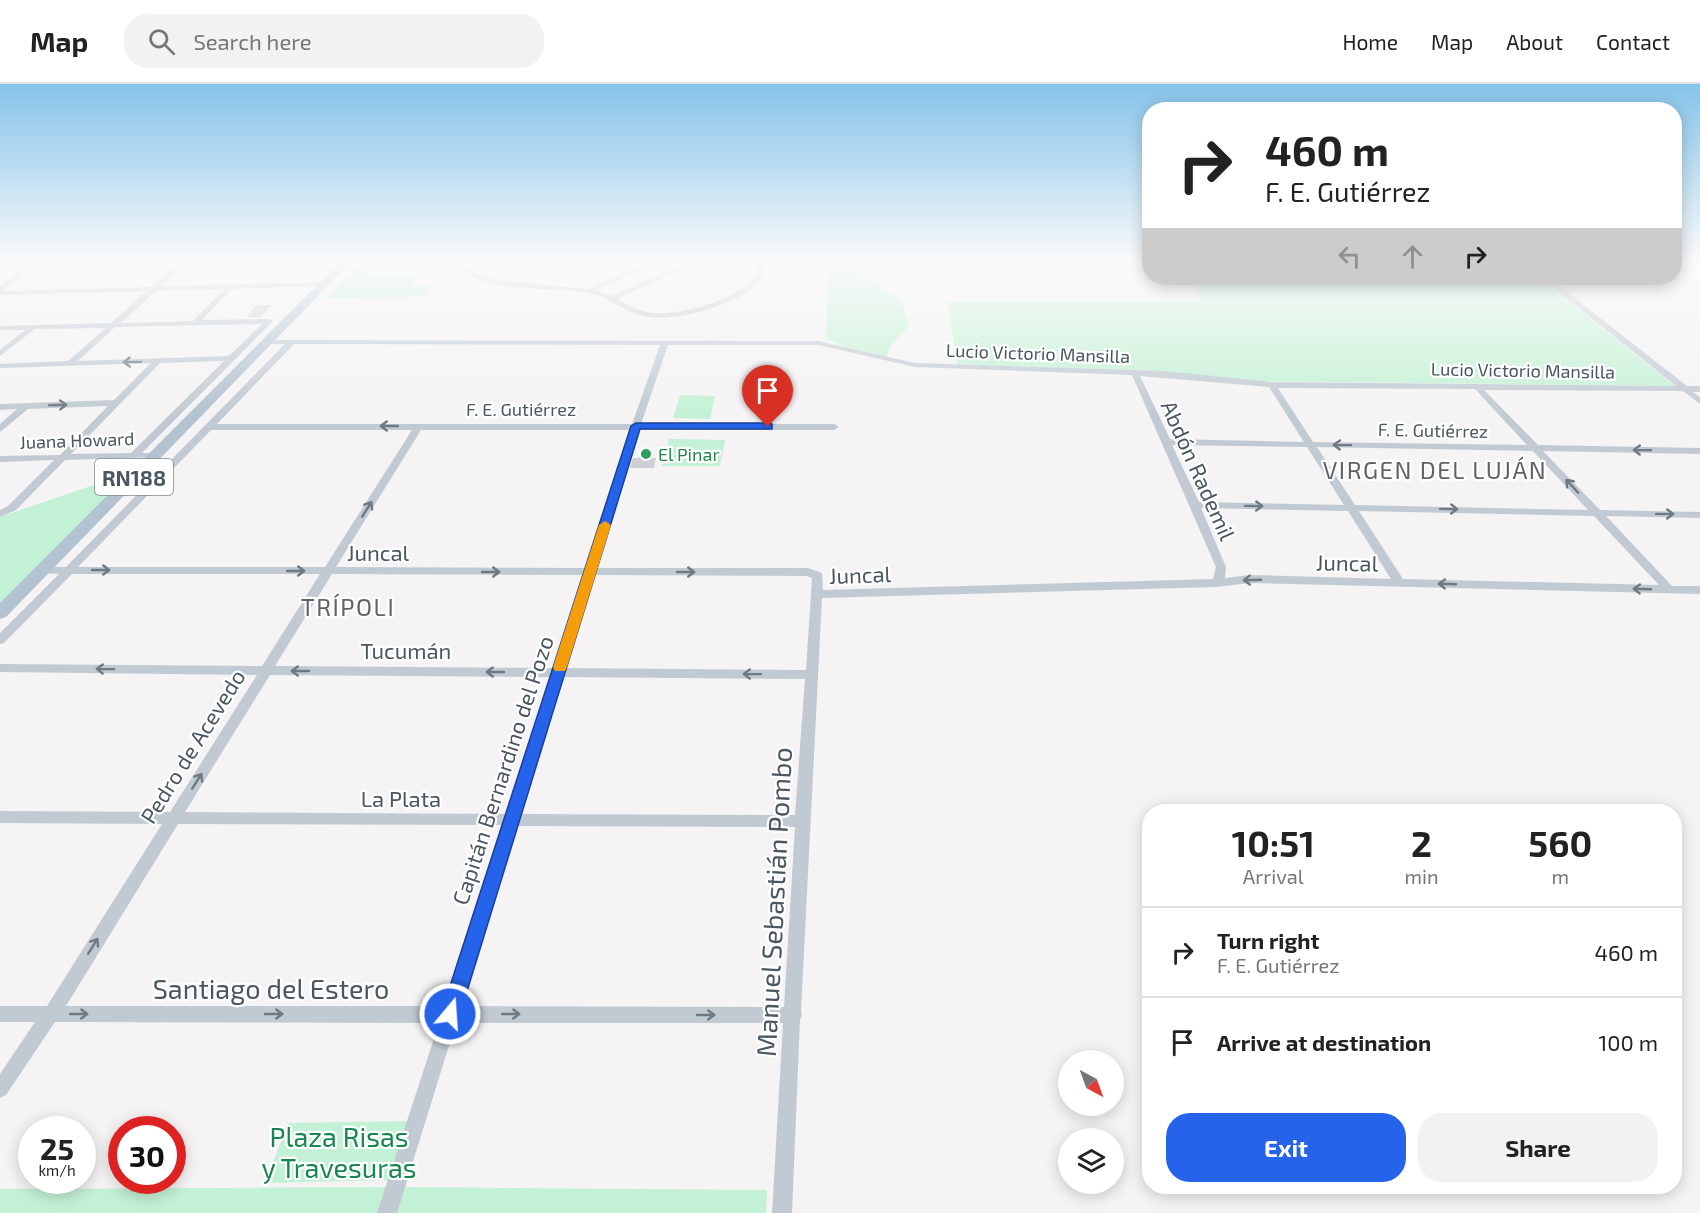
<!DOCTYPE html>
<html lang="en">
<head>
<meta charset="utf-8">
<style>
  body { margin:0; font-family:"Exo 2",sans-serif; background:#f2f2f2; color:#222; height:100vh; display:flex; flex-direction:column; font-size:22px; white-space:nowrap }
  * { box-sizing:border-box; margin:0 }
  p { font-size:20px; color:#767676 }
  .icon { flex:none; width:33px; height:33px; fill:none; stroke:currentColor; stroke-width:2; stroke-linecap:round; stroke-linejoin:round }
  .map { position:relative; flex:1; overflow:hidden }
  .sheet { position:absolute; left:1142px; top:720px; width:540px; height:390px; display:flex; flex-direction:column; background:#fff; border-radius:24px; box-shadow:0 3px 15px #0003 }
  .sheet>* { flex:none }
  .top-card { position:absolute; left:1142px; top:18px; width:540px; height:183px; border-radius:24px; box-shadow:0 3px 15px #0003; background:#fff; color:#222; overflow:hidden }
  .needle { width:39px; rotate:139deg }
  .buttons { position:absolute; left:1058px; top:966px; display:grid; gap:12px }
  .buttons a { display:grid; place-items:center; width:66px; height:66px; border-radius:50%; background:#fff; box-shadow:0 3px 15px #0003; font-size:30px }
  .speed { position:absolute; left:18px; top:1032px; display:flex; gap:12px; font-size:30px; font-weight:700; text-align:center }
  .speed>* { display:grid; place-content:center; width:78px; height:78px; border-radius:50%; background:#fff; box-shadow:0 3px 15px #0003; line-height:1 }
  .speed small { font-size:15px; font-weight:400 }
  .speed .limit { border:9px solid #d22; background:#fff; color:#111 }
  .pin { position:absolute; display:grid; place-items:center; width:51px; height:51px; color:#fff; margin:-62px -26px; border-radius:50% 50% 50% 0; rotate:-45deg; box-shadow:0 0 6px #0007 }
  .pin .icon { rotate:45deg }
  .me { position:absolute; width:66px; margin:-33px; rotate:18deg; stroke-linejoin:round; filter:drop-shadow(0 0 4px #0008) }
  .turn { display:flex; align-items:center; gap:21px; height:126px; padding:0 24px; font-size:27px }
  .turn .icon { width:78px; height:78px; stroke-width:2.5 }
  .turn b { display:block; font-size:42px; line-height:51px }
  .lanes { display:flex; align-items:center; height:57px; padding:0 24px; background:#0003; justify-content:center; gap:30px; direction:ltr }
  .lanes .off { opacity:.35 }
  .eta { display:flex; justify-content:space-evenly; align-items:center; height:102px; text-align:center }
  .eta b { font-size:36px; font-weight:700; line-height:42px }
  .action { display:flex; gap:12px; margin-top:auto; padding:12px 24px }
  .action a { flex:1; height:69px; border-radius:24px; background:#2563eb; color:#fff; font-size:24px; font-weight:700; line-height:69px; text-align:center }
  .action a+a { background:#f2f2f2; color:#222 }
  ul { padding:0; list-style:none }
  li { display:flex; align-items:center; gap:18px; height:90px; padding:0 24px; border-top:2px solid #e0e0e0 }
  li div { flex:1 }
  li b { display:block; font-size:22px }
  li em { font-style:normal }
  header { display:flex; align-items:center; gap:36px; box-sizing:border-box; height:84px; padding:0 30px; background:#fff; border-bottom:2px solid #e0e0e0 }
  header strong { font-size:28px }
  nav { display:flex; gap:33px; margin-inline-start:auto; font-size:21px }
  .search { width:420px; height:54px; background:#f2f2f2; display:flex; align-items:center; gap:15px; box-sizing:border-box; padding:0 21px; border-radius:24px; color:#767676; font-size:22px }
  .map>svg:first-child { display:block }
  .commercial { fill:#fdf9ef }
  .green { fill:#c3f1d5 }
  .building { fill:#cdcfd5 }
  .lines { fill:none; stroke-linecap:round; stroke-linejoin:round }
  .minor { fill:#c1cad2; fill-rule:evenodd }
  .primary { fill:#b3c2d1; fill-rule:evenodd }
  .oneway { stroke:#6e7983 }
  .route { fill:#2563eb; stroke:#184099; stroke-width:1.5 }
  .slow { fill:#f59e0b }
  .leisure-dot { fill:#2e9e5b; stroke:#fff; stroke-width:2 }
  .labels { text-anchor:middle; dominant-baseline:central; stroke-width:4.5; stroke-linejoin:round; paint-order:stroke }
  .far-street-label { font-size:18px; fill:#4a5661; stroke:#fff }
  .far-leisure-label { font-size:18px; fill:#27864d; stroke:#fff; text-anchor:start }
  .shield { fill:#fff; stroke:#808990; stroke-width:1.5 }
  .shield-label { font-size:21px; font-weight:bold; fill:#4a5661 }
  .street-label { font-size:22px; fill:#4a5661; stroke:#fff }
  .neighbourhood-label { font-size:24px; letter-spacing:1.5px; fill:#5f6368; stroke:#fff }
  .near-street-label { font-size:27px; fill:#4a5661; stroke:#fff }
  .near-park-label { font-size:27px; fill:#17864f; stroke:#fff }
</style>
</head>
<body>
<header>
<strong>Map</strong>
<div class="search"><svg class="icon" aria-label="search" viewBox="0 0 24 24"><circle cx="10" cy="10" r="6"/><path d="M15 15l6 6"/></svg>Search here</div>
<nav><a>Home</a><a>Map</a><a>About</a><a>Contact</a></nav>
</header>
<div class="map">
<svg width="1700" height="1129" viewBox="0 0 1700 1129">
  <rect width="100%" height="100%" fill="#f5f3f3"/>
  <path class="commercial" d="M 381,175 L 429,175 L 417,191 L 365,191 Z"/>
  <g class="green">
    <path d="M 364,175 L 381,175 L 366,191 L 417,191 L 409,202 L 433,202 L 424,213 L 322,214 L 334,206 Z"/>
    <path d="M 829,175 L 839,175 L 901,217 L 909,242 L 890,262 L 887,273 L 839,261 L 826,254 Z"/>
    <path d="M 1189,194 L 1539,194 L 1675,302 L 1253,297 L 1156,287 L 957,280 L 948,218 L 1202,217 Z"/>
    <path d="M 680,311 L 715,312 L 710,335 L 673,334 Z"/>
    <path d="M 669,355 L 725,356 L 720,382 L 662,382 Z"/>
    <path d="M 120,392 L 130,392 L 0,522 L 0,433 Z"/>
    <path d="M 410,1037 L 392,1096 L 265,1099 L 288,1039 Z"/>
    <path d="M 396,1103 L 767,1106 L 766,1129 L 0,1129 L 0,1105 Z"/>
  </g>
  <g class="building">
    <path d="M 382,175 L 404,176 L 394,186 L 372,186 Z"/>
    <path d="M 257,221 L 271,221 L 261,233 L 246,233 Z"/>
    <path d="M 642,366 L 652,366 L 650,374 L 656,374 L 654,384 L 630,384 L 633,374 L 639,374 Z"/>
  </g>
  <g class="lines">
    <g class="minor">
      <path d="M 36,175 L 43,175 L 2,207 L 152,203 L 183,175 L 190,175 L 161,202 L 324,198 L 328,200 L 324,202 L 232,205 L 202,236 L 269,235 L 273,237 L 142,369 L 159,369 L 159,373 L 65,376 L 16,426 L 0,433 L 0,426 L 8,422 L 54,376 L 0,378 L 0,372 L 60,371 L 108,322 L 28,325 L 0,348 L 0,340 L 17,325 L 0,326 L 0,320 L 114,316 L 151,279 L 0,284 L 0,280 L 68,277 L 106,244 L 35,245 L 0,272 L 0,266 L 25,246 L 0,246 L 0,242 L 111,239 L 147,207 L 0,211 L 0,202 ZM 224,205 L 193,237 L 121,239 L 156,207 ZM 262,240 L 229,272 L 78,277 L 115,243 ZM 224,277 L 131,369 L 71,370 L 160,279 Z"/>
      <path d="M 366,175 L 373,175 L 358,193 L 352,193 L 352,189 Z"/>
      <path d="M 450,175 L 457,175 L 466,184 L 481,191 L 497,196 L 587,205 L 657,175 L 666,175 L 596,206 L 611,212 L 696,175 L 705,175 L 617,215 C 627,220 636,226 647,228 C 673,234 733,217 751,197 C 757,191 757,183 759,175 L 765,175 C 764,183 763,190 759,197 C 742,220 676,238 648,233 C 627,230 610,213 589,209 C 544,201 483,213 450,175 Z"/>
      <path d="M 1541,194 L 1549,194 L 1687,302 L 1700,302 L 1700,308 L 1693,308 L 1700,313 L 1700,320 L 1683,307 L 1484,306 L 1538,361 L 1700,364 L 1700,370 L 1543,367 L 1600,426 L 1700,428 L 1700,434 L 1606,432 L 1672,502 L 1700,502 L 1700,510 L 1250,499 L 1216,503 L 822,514 L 801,927 L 802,931 L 800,936 L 792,1129 L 772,1129 L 783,939 L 456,939 L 397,1129 L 377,1129 L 439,939 L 55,938 L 6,1011 L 0,1014 L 0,990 L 35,938 L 0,938 L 0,922 L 47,922 L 162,740 L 0,739 L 0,727 L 170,728 L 257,591 L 0,588 L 0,580 L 262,582 L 320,490 L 72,490 L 4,559 L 0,560 L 0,549 L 59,490 L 39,489 L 38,486 L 39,483 L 66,483 L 285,260 L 266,260 L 266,256 L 818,257 L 915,279 L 1164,287 L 1272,298 L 1676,302 ZM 294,260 L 660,261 L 632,340 L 217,340 ZM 668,261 L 818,261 L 915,283 L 1132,291 L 1216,483 L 1213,495 L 823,506 L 822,489 L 808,484 L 597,484 L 639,346 L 834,346 L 839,343 L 834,340 L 641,340 ZM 1140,292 L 1269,303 L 1304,358 L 1170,355 ZM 1278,304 L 1475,305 L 1527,361 L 1313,358 ZM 211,346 L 412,346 L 325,483 L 78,483 ZM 421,346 L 630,346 L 586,484 L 336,483 ZM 1172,361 L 1307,363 L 1344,421 L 1199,418 ZM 1317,363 L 1533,367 L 1588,426 L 1355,421 ZM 1201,424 L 1348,427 L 1391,495 L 1250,491 L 1225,494 L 1226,483 ZM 1359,427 L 1594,432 L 1659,501 L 1403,495 ZM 332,490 L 583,491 L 553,584 L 275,582 ZM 594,491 L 807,492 L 812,494 L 806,586 L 565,584 ZM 270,591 L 550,593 L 506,730 L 185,728 ZM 563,593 L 805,595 L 795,731 L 520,730 ZM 178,740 L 502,741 L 444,922 L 66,922 ZM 517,742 L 795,743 L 784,923 L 461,922 Z"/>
    </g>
    <path class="primary" d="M 343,175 L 354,175 L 6,533 L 0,535 L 0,519 Z"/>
  </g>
  <defs><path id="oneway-shaft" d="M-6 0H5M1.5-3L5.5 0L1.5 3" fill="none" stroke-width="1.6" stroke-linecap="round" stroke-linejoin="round" transform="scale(1.5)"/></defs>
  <g class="oneway">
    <use href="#oneway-shaft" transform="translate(132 278) rotate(179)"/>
    <use href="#oneway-shaft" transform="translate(58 321) rotate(-2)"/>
    <use href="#oneway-shaft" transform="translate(389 342) rotate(180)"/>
    <use href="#oneway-shaft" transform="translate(1342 361) rotate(-179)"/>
    <use href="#oneway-shaft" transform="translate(1642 366) rotate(-179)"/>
    <use href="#oneway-shaft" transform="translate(1572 402) rotate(-133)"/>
    <use href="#oneway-shaft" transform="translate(1254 422) rotate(1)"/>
    <use href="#oneway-shaft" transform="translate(367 425) rotate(-58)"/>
    <use href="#oneway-shaft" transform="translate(1449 425) rotate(1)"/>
    <use href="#oneway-shaft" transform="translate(1665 430) rotate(1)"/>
    <use href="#oneway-shaft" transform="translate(101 486)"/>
    <use href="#oneway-shaft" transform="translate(296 487)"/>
    <use href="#oneway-shaft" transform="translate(491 488)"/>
    <use href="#oneway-shaft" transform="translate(686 488)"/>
    <use href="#oneway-shaft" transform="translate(1252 496) rotate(178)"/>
    <use href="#oneway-shaft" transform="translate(1447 500) rotate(-178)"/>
    <use href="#oneway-shaft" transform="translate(1642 505) rotate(-178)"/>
    <use href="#oneway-shaft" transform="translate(105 585) rotate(-179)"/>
    <use href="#oneway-shaft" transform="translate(300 587) rotate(-180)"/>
    <use href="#oneway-shaft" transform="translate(495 588) rotate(-180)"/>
    <use href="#oneway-shaft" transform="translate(752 590) rotate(-179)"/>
    <use href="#oneway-shaft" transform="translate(197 697) rotate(-58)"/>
    <use href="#oneway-shaft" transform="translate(93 862) rotate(-58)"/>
    <use href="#oneway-shaft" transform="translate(79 930)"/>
    <use href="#oneway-shaft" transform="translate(274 930)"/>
    <use href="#oneway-shaft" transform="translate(511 930)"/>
    <use href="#oneway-shaft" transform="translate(706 931)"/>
  </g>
  <linearGradient id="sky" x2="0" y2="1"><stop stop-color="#85c3ea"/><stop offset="0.53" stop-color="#fafafa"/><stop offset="1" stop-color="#fafafa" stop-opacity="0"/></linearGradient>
  <rect width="1700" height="333" fill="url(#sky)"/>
  <path class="route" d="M 768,339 L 772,340 L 772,345 L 640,345 L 460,930 L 457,936 L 450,939 L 444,936 L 441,930 L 631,342 L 636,339 Z"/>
  <path class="slow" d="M 605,437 L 611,441 L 567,583 L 565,587 L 555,587 L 553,583 L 599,441 Z"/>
  <circle class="leisure-dot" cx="646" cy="370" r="6"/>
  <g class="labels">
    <g class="far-street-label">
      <text transform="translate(1038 269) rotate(2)">Lucio Victorio Mansilla</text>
      <text transform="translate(1523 286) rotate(1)">Lucio Victorio Mansilla</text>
      <text x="521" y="325">F. E. Gutiérrez</text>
      <text transform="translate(1433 346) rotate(1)">F. E. Gutiérrez</text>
      <text transform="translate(77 356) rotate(-2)">Juana Howard</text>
    </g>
    <g class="far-leisure-label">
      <text x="658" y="370">El Pinar</text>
    </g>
    <rect class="shield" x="95" y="375" width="78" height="36" rx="4.5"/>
    <g class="shield-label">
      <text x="134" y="393">RN188</text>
    </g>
    <g class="street-label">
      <text transform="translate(1199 386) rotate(66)">Abdón Rademil</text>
      <text x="378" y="468">Juncal</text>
      <text transform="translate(1347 478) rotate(1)">Juncal</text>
      <text transform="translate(860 490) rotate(-2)">Juncal</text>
      <text x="406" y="566">Tucumán</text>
      <text transform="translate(192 662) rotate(-58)">Pedro de Acevedo</text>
      <text transform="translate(502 686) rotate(-72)">Capitán Bernardino del Pozo</text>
      <text x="401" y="714">La Plata</text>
    </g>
    <g class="neighbourhood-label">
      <text x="1435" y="385">VIRGEN DEL LUJÁN</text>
      <text x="348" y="522">TRÍPOLI</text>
    </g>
    <g class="near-street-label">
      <text transform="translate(773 818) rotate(-87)">Manuel Sebastián Pombo</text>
      <text x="271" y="904">Santiago del Estero</text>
    </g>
    <g class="near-park-label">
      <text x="339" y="1052">Plaza Risas<tspan x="339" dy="31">y Travesuras</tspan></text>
    </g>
  </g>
</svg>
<div class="buttons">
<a><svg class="needle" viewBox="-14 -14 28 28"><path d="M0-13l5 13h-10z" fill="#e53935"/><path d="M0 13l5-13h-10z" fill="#767676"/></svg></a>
<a><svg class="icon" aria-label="layers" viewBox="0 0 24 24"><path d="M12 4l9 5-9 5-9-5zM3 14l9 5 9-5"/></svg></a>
</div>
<div class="speed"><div>25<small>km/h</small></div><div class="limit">30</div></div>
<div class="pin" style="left:768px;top:343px;background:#d93025"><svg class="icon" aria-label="arrive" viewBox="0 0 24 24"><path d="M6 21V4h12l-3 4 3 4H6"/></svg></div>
<svg class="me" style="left:450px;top:930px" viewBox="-20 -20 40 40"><circle r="17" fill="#2563eb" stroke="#fff" stroke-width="3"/><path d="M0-11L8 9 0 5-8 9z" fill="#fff"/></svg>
<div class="top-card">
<div class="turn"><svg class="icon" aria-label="right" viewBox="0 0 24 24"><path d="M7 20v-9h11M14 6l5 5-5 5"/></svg><div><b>460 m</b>F. E. Gutiérrez</div></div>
<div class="lanes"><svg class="icon off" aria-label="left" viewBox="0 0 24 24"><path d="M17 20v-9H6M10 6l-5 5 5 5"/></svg><svg class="icon off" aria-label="ahead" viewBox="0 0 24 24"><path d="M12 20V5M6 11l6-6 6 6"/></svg><svg class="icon" aria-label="right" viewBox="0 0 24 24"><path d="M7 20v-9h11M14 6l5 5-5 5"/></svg></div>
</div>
<section class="sheet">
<div class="eta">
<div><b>10:51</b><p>Arrival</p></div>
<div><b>2</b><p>min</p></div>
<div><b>560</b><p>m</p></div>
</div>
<ul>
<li><svg class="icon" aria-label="right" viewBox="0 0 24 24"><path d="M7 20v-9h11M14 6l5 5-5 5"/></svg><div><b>Turn right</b><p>F. E. Gutiérrez</p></div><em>460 m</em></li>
<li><svg class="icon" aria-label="arrive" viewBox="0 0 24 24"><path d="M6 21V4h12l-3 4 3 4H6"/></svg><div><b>Arrive at destination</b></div><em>100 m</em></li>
</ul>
<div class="action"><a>Exit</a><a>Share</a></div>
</section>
</div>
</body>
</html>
